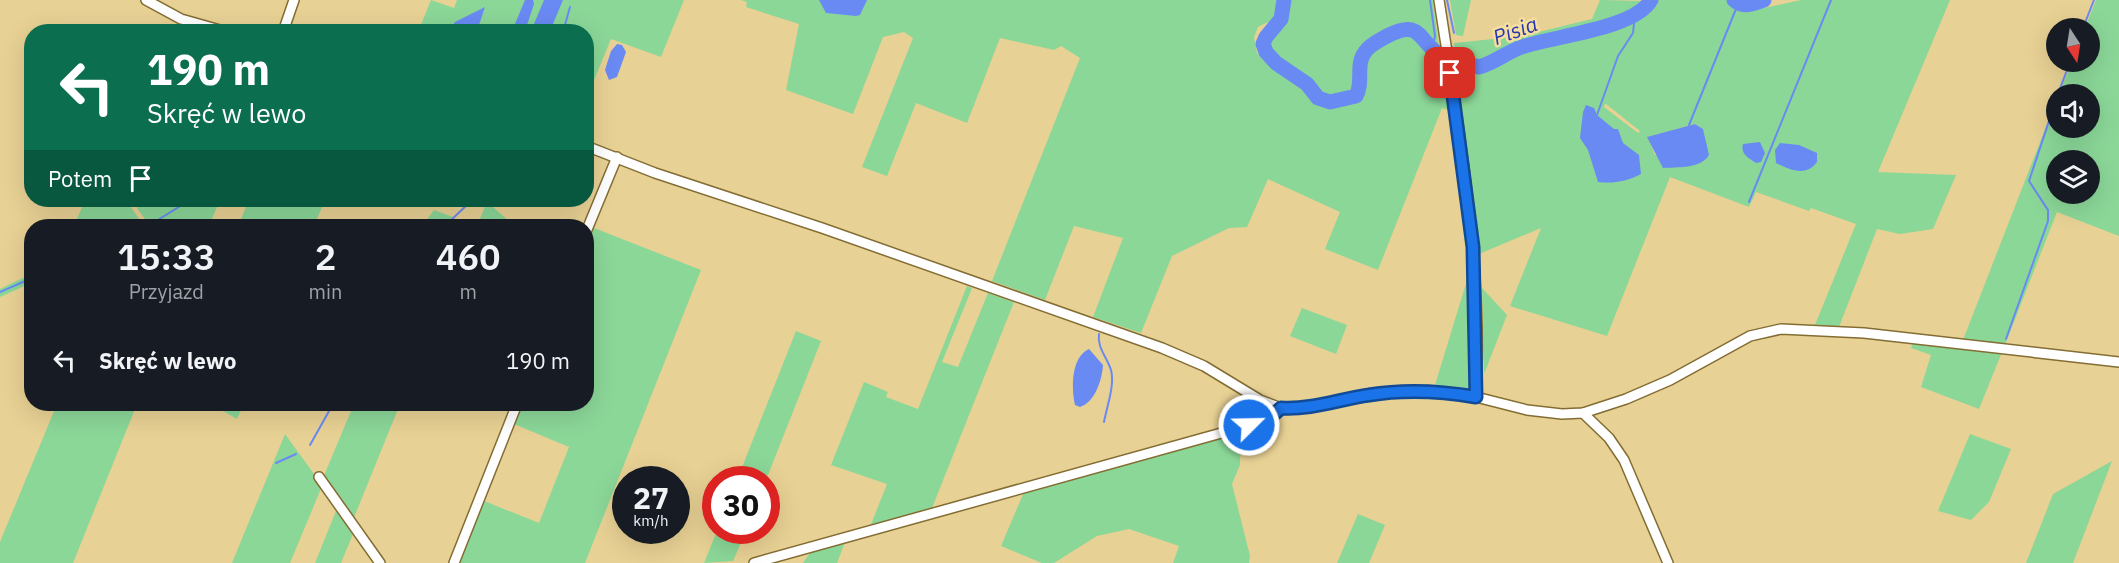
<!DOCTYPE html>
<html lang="pl">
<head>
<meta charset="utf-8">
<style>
  body { margin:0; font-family:"IBM Plex Sans",sans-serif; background:#20242c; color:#f1f3f6; height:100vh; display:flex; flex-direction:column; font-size:22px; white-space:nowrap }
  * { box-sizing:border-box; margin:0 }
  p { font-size:20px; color:#9ea1a6 }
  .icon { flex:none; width:33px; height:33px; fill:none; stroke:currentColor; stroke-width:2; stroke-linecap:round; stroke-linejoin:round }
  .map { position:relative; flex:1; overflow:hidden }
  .details { position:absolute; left:24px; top:219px; width:570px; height:192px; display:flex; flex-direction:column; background:#171b24; border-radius:24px; box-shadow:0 6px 24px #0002 }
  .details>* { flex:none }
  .guide { position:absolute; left:24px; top:24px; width:570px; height:183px; border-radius:24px; box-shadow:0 6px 24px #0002; background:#0b6e4f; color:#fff; overflow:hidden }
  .needle { width:39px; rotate:168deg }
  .buttons { position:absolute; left:2046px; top:18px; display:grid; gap:12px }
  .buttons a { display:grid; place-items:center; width:54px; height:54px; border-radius:50%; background:#171b24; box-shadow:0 6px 24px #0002; font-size:30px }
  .speed { position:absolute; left:612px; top:466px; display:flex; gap:12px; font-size:30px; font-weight:700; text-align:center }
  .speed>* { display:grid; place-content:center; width:78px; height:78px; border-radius:50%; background:#171b24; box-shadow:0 6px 24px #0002; line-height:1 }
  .speed small { font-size:15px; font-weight:400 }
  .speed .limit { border:9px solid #d22; background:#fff; color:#111 }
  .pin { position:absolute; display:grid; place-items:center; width:51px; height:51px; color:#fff; margin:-26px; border-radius:12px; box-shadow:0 3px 9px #0006 }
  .me { position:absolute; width:66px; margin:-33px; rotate:67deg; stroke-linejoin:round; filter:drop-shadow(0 0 4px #0008) }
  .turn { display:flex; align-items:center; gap:21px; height:126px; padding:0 24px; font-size:27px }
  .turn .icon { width:78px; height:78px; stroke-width:2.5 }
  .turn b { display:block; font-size:42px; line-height:51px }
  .then { display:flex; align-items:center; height:57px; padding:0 24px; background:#0003; gap:12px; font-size:22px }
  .eta { display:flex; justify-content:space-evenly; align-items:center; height:102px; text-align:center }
  .eta b { font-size:36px; font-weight:600; line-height:42px }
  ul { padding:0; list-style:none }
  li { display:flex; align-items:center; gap:18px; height:78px; padding:0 24px }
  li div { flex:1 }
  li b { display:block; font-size:22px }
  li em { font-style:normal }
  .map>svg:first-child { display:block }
  .green { fill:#8bd798; fill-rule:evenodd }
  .water { fill:#6a8af3 }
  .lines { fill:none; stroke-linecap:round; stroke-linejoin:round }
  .stream { stroke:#6a8af3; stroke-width:2 }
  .river { stroke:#6a8af3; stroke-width:15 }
  .street-casing { stroke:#836d33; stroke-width:12 }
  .street { stroke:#fff; stroke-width:9 }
  .route-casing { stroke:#114b97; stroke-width:15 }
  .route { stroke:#1a73e8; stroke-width:10 }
  .labels { text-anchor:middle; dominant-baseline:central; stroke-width:5; stroke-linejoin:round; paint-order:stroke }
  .water-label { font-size:21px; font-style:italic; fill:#2537af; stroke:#f6dea1 }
</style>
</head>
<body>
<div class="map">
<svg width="2119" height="563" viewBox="0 0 2119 563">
  <rect width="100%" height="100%" fill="#e8d194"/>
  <g class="green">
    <path d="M 431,0 L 454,8 L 457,0 L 684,0 L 661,57 L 611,39 L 587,97 L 586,32 L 418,32 Z"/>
    <path d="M 741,0 L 1278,0 L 1274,19 L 1258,27 L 1254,37 L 1257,53 L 1297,81 L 1313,101 L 1327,106 L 1356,102 C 1367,84 1360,77 1365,60 C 1369,43 1399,36 1414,35 L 1435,59 L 1441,62 L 1448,110 L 1442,108 L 1378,270 L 1325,249 L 1340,212 L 1268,179 L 1247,227 L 1229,228 L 1172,256 L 1141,333 L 1093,317 L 1123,238 L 1074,226 L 1045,300 L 992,281 L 1080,58 L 1061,46 L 1054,50 L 1000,38 L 967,123 L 916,103 L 887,176 L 862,167 L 913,38 L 904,32 L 883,37 L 853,114 L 786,90 L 799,24 L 746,7 L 747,2 Z"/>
    <path d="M 1288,0 L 1433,0 L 1439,48 C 1404,11 1400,23 1361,45 L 1355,60 L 1354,86 L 1346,93 L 1323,95 C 1314,85 1305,74 1294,67 C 1283,59 1275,58 1270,44 L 1285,18 Z"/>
    <path d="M 1450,0 L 1471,0 L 1463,36 L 1456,35 Z"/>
    <path d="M 1600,0 L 1644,1 C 1615,26 1562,31 1526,40 C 1509,45 1492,55 1475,62 L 1470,59 L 1462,60 L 1455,54 L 1454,43 L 1522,36 L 1592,19 Z"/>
    <path d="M 1658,0 L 1727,0 L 1735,8 L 1745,12 L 1801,0 L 1950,0 L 1878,172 L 1956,175 L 1933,229 L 1900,234 L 1877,229 L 1839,327 L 1815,325 L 1856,224 L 1811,208 L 1809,211 L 1756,192 L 1749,207 L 1670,177 L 1607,336 L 1510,306 L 1541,228 L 1479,254 L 1455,66 L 1483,69 L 1523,51 L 1582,37 L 1645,16 ZM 1605,104 L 1606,104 L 1640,131 L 1638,133 L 1604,107 ZM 1695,124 L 1703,129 L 1708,155 L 1655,155 L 1648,137 Z"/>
    <path d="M 2096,0 L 2119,0 L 2119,236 L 2057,212 L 2005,345 L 1963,340 L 2056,101 L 2056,128 L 2090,128 L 2090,94 L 2059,94 L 2072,62 L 2090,62 L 2090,28 L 2085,28 ZM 2056,160 L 2090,160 L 2090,194 L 2056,194 Z"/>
    <path d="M 85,200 L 126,200 L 144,226 L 74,226 Z"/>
    <path d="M 140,200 L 220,200 L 209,226 L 150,226 L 137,208 Z"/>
    <path d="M 249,200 L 325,200 L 314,226 L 238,226 Z"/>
    <path d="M 487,202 L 515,226 L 477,226 Z"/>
    <path d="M 434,210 L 453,217 L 449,226 L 422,226 Z"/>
    <path d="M 594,228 L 701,270 L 585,563 L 459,563 L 484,501 L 539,523 L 569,447 L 514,424 L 522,404 L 586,404 L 586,245 Z"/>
    <path d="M 31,274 L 31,283 L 0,297 L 0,289 Z"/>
    <path d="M 1468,277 L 1471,389 L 1435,385 Z"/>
    <path d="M 967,286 L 972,288 L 942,362 L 958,367 L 988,293 L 1014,302 L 932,508 L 870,527 L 887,484 L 831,465 L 864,382 L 888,392 L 886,397 L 918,409 Z"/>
    <path d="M 1482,288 L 1507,315 L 1484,374 Z"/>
    <path d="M 1302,308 L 1347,325 L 1336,354 L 1290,336 Z"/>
    <path d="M 796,331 L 821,341 L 766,480 L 737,480 Z"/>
    <path d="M 1913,343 L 2002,352 L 1979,409 L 1921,387 L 1931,355 L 1911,348 Z"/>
    <path d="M 1255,402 L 1269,407 L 1270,412 L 1259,417 L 1254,416 Z"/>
    <path d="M 57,404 L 137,404 L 73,563 L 0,563 L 0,542 Z"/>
    <path d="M 211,404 L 244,404 L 237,419 Z"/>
    <path d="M 354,404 L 400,404 L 353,520 L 323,478 Z"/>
    <path d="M 1241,430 L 1240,465 L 1232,484 L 1250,556 L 1249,563 L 1173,563 L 1179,546 L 1129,529 L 1097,536 L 1054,563 L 1042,563 L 1001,546 L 1024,492 Z"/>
    <path d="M 285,434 L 322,485 L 320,491 L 290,563 L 232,563 Z"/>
    <path d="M 1970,434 L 2011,449 L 1989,502 L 1971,520 L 1938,511 Z"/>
    <path d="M 2112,461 L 2073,563 L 2026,563 L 2053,494 Z"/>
    <path d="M 336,511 L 353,534 L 341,563 L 315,563 Z"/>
    <path d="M 1358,514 L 1385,525 L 1369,563 L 1337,563 Z"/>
    <path d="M 717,531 L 746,531 L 733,561 L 704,563 Z"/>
    <path d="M 845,542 L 837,563 L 803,563 L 812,550 Z"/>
  </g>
  <g class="water">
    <path d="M 525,0 L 533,0 L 534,4 L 525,31 L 512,31 Z"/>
    <path d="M 544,0 L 563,0 L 550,31 L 531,31 Z"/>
    <path d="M 819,0 L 867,0 L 860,15 L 856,16 L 826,13 Z"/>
    <path d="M 485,7 L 477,31 L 449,31 L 455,22 Z"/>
    <path d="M 617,44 L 622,45 L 626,52 L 617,77 L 609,80 L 605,70 L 611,51 Z"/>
    <path d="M 1586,105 L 1594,108 L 1597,115 L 1614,129 L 1618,129 L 1623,143 L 1639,155 L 1641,174 C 1628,181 1613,184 1598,182 L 1588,150 L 1580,138 L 1583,112 Z"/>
    <path d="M 1695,124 L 1703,129 L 1709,155 C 1701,169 1677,167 1663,168 L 1647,137 Z"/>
    <path d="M 1760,142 L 1765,153 L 1761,162 L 1756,163 C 1749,158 1740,154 1743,144 Z"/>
    <path d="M 1780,143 L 1799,145 L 1817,153 L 1817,162 C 1806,177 1790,170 1776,163 L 1775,150 Z"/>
    <path d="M 1089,349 L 1103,365 C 1102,380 1095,402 1080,407 L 1075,405 C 1071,388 1071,357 1089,349 Z"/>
  </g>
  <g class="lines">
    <g class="stream">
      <path d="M 1430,0 L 1435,36 L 1432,49"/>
      <path d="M 1447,0 L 1454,33"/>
      <path d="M 2083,28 L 2094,0"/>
      <path d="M 563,32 L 570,7"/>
      <path d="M 1452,47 L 1453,60"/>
      <path d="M 2058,94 L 2070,62"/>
      <path d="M 1597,115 L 1618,56 L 1633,33 L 1635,15"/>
      <path d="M 1689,125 L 1738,4"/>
      <path d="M 1749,202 L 1831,0"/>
      <path d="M 153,223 L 190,200"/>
      <path d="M 445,226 L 472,200"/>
      <path d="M 0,292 L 32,278"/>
      <path d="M 1099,334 C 1097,348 1107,357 1111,370 C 1115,385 1107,406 1104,422"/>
      <path d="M 2006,339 L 2048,221 L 2048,210 L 2029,181 L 2056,100"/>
      <path d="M 310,445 L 333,404"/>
      <path d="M 276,463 L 296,454"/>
    </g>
    <g class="river">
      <path d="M 1284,0 L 1281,19 L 1266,37 L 1263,44 L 1266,52 L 1276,63 L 1307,84 L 1318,98 L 1330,102 L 1356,96 C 1364,82 1355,65 1365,52 C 1369,45 1380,40 1387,36 C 1424,17 1417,44 1444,57 C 1455,62 1468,64 1479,67 C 1494,63 1507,52 1522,47 C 1553,36 1635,29 1651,0"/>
      <path d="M 1734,0 C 1743,9 1754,3 1764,0"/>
    </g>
    <g class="street-casing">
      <g id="street">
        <path d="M 146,0 L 181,19 L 227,32"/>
        <path d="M 1439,0 C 1459,131 1483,264 1476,397"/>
        <path d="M 283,32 L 294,0"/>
        <path d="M 586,146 L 655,173 L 822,228 L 1162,348 L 1204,366 L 1260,400 L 1281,408 L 1298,408 L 1395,391 L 1423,391 L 1476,397 L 1527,410 L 1562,414 L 1583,413 L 1626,399 L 1670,380 L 1750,336 L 1781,329 L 1864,333 L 2119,362"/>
        <path d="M 586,232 L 617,157"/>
        <path d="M 1583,413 L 1609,438 L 1624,460 L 1668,563"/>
        <path d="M 1249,425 L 1247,412 L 1251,395"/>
        <path d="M 319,477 L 380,563"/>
        <path d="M 454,563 L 517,404"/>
        <path d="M 754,563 L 1243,427 L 1270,418 L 1281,408"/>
      </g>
    </g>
    <use href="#street" class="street"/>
  </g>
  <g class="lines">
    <g class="route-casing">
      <path id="route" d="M 1249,425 L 1270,418 L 1281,408 C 1311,410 1340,399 1369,395 C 1406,389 1440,391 1476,397 L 1473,247 L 1450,73"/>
    </g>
    <use href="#route" class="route"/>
  </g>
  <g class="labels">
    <g class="water-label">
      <text transform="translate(1515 30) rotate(-20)">Pisia</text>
    </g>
  </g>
</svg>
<div class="buttons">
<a><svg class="needle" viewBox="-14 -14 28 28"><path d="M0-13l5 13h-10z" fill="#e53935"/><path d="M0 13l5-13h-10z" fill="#9ea1a6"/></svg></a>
<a><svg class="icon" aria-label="sound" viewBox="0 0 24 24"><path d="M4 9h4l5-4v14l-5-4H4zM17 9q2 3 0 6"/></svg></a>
<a><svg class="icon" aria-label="layers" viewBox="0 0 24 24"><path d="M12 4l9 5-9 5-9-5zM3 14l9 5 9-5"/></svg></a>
</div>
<div class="speed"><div>27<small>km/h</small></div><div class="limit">30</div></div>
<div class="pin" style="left:1450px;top:73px;background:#d93025"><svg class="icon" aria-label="arrive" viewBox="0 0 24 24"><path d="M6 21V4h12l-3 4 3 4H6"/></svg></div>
<svg class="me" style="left:1249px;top:425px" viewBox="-20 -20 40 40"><circle r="17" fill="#1a73e8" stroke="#fff" stroke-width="3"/><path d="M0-11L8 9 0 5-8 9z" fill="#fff"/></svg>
<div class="guide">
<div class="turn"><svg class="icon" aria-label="left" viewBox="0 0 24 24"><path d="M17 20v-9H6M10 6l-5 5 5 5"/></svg><div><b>190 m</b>Skręć w lewo</div></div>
<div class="then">Potem<svg class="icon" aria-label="arrive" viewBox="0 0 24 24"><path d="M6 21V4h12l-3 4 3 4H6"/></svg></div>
</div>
<section class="details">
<div class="eta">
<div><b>15:33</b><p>Przyjazd</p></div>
<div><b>2</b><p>min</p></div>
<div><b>460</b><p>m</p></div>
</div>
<ul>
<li><svg class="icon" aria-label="left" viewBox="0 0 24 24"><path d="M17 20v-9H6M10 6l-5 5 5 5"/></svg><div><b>Skręć w lewo</b></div><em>190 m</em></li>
</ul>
</section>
</div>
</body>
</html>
